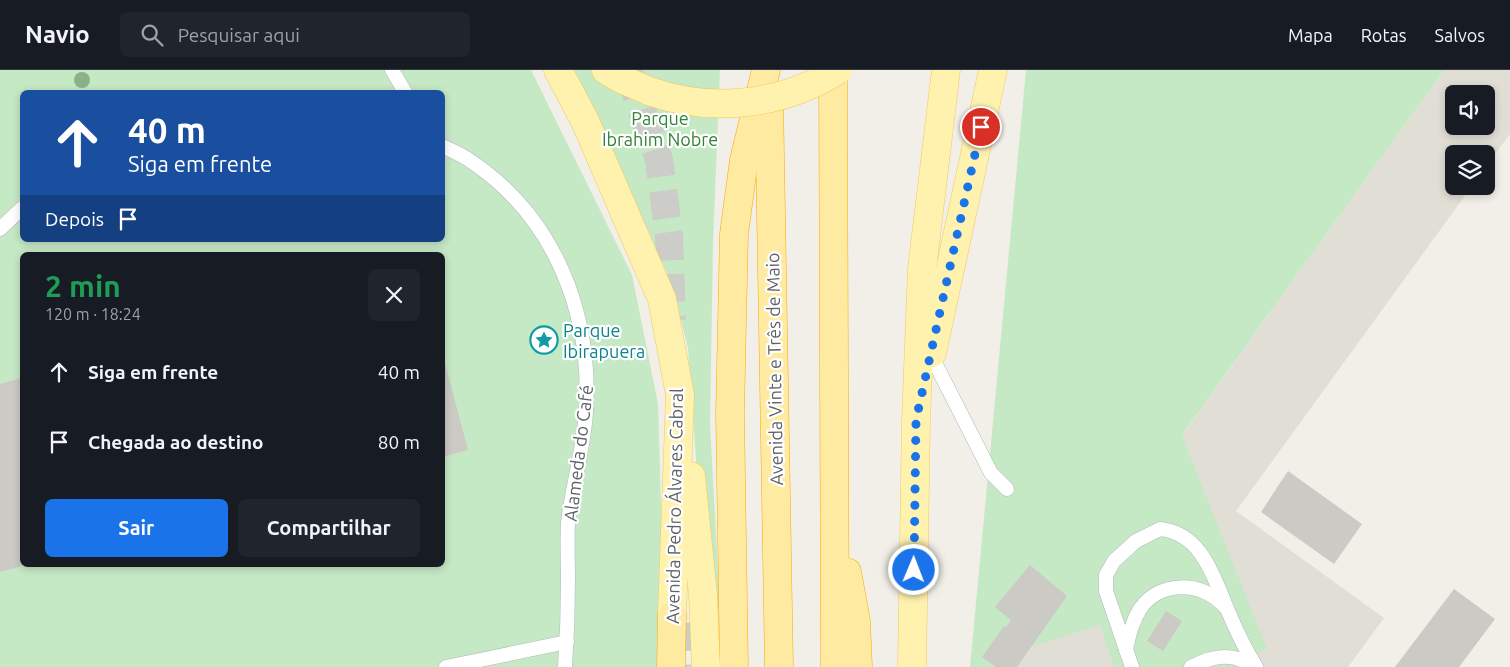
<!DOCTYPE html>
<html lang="pt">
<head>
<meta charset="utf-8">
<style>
  body { margin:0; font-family:Ubuntu,sans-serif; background:#20242c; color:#f1f3f6; height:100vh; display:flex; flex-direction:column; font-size:19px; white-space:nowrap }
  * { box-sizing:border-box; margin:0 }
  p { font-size:16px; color:#9ea1a6 }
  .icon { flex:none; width:28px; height:28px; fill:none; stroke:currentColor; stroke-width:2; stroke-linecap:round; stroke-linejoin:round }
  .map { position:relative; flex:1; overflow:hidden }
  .side { position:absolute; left:20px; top:182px; width:425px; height:315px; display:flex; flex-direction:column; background:#171b24; border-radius:8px; box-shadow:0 2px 8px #0003 }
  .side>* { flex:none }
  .top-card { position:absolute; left:20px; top:20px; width:425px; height:152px; border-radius:8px; box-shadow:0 2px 8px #0003; background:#1a4fa0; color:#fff; overflow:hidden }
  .buttons { position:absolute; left:1445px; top:15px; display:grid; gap:10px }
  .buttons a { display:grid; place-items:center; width:50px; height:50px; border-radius:8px; background:#171b24; box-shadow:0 2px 8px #0003; font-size:25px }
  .pin { position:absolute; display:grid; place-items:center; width:42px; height:42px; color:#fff; margin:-21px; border:2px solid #fff; border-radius:50%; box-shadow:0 1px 5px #0007 }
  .me { position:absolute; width:55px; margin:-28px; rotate:1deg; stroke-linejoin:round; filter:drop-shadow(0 0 4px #0008) }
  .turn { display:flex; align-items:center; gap:18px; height:105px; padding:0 25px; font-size:22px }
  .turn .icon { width:65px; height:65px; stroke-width:2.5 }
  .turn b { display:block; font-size:35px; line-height:42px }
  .then { display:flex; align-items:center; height:48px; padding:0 25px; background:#0003; gap:10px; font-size:19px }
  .round { display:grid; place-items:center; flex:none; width:52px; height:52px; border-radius:8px; background:#20242c }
  .head { display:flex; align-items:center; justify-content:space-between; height:85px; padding:0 25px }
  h1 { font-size:30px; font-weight:700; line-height:38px; color:#1e9e55 }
  .primary-button { display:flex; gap:10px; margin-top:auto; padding:10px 25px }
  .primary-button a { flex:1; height:58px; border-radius:8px; background:#1a73e8; color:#fff; font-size:20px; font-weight:700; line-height:58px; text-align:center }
  .primary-button a+a { background:#20242c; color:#f1f3f6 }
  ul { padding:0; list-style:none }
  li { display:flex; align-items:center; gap:15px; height:70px; padding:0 25px }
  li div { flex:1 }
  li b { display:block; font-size:19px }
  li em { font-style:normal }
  header { display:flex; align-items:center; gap:30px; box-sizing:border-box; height:70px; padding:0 25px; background:#171b24; border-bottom:1px solid #363941 }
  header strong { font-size:24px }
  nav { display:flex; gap:28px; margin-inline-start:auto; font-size:18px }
  .search { width:350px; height:45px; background:#20242c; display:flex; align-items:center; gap:12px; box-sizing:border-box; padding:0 18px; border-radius:8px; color:#9ea1a6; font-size:19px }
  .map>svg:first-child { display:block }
  .education { fill:#e1ded6; fill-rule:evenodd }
  .green { fill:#c5e8c5; fill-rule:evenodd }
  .building { fill:#cccac5 }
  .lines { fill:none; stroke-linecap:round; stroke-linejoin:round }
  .trunk-tunnel { stroke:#ccccc8; stroke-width:28; stroke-dasharray:28 14; stroke-linecap:butt }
  .service-casing { stroke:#b5b8bc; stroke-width:15 }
  .primary-casing { stroke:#f2c960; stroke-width:29 }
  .trunk-casing { stroke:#f9ab00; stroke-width:29 }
  .service { stroke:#fff; stroke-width:14 }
  .primary { stroke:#fff2af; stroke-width:28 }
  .trunk { stroke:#feeaa1; stroke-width:28 }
  .primary-bridge-casing { stroke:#f2c960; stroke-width:29; stroke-linecap:butt }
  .primary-bridge { stroke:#fff2af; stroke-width:28 }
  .tree { fill:#89b387 }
  .route { stroke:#1a73e8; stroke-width:9; stroke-dasharray:0 16.2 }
  .labels { text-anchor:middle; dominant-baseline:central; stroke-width:4.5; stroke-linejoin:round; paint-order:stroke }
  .park-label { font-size:18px; fill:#348238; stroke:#fff }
  .culture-label { font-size:18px; fill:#0d838f; stroke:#fff; text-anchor:start }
  .street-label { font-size:18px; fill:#5f6368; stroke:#fff }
</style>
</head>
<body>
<header>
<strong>Navio</strong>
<div class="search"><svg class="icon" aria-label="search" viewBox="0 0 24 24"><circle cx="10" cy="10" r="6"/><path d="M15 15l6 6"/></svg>Pesquisar aqui</div>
<nav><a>Mapa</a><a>Rotas</a><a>Salvos</a></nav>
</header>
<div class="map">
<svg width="1510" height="597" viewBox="0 0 1510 597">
  <rect width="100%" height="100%" fill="#f1efe8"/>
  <path class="education" d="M 1444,0 L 1510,0 L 1510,64 L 1486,96 L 1486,84 L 1454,84 L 1454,116 L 1472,116 L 1236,441 L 1384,548 L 1348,597 L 1016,597 ZM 1454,24 L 1486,24 L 1486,56 L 1454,56 Z"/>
  <g class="green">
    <path d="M 0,0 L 531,0 L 632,205 L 658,334 L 664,540 L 660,597 L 0,597 ZM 22,22 L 442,22 L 442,170 L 22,170 ZM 22,185 L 442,185 L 442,495 L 22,495 Z"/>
    <path d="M 562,0 L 720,0 L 713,172 L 710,355 L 720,539 L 707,539 L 688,278 L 673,216 L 641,145 Z"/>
    <path d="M 1026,0 L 1444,0 L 1182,365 L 1267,579 L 1234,597 L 1114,597 L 1100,555 L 1030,577 L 1016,597 L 970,597 Z"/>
  </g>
  <g class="building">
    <path d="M 443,286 L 468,380 L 442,387 L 442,287 Z"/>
    <path d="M 22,308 L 22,496 L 0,502 L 0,314 Z"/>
    <path d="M 1288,401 L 1362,454 L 1334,494 L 1261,442 Z"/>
    <path d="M 1030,495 L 1067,526 L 1017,597 L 996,597 L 982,587 L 1004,556 L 1006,557 L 1011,550 L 995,537 Z"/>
    <path d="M 1454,519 L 1495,549 L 1459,597 L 1395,597 Z"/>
    <path d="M 1166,541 L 1182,551 L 1163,581 L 1147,571 Z"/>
  </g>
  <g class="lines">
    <g class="trunk-tunnel">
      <path d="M 628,0 L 659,90 L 669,165 L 672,250"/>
      <path d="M 683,553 L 685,597"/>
    </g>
    <g class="service-casing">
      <g id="service">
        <path d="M 392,0 L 405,22"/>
        <path d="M 442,76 C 452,81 463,85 472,92 C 555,148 592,244 586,341 C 584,379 572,416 568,453 C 567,472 568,491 568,510 C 568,539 567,568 565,597"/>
        <path d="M 0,159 L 22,138"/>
        <path d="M 931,285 L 991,403 L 1007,419"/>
        <path d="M 1126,580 C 1129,565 1132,552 1140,539 C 1160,510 1203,511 1225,537"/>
        <path d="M 446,597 L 567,572"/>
        <path d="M 1132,597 L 1106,521 L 1106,505 L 1114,491 L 1136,471 L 1160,459 C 1202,463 1214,508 1228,541 C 1236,560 1245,579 1256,597"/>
        <path d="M 1191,597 C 1213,585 1234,582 1254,597"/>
      </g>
    </g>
    <g class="primary-casing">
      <g id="primary">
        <path d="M 558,0 L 585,51 L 662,229 L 680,325 L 672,546"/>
        <path d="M 606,0 L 621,9 L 649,21"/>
        <path d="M 932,283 L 993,0"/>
        <path d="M 691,406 L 703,525 L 706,597"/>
        <path d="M 912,597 L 916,350 L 922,199 L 946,0"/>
      </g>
    </g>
    <g class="trunk-casing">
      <g id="trunk">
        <path d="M 833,0 L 835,597"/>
        <path d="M 769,29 L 779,597"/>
        <path d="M 847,502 L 856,551 L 858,597"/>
        <path d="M 671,597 L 672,546"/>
        <path d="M 734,597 L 730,343 L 734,164 L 744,90 L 766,0"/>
      </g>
    </g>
    <use href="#service" class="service"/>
    <use href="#primary" class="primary"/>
    <use href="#trunk" class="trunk"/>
    <g class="primary-bridge-casing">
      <path id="primary-bridge" d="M 649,21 C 710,43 782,36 838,0"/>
    </g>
    <use href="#primary-bridge" class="primary-bridge"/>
  </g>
  <circle class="tree" cx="82" cy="10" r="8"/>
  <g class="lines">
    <path class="route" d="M 914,500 L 916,350 L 981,57"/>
  </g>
  <defs>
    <g id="sight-ring" transform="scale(1.4375)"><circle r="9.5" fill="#fff" stroke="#0f9aa8" stroke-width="1.5"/><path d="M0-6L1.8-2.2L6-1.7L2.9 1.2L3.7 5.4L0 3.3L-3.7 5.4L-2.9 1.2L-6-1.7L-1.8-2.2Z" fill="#0f9aa8"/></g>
  </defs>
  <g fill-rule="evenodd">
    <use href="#sight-ring" x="544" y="270"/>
  </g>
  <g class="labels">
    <g class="park-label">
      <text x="660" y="48">Parque<tspan x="660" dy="21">Ibrahim Nobre</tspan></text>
    </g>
    <g class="culture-label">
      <text x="563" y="260">Parque<tspan x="563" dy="21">Ibirapuera</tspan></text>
    </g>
    <g class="street-label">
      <text transform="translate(774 299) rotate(-91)">Avenida Vinte e Três de Maio</text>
      <text transform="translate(578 383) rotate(-83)">Alameda do Café</text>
      <text transform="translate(674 436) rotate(-89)">Avenida Pedro Álvares Cabral</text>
    </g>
  </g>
</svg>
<div class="buttons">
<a><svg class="icon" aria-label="sound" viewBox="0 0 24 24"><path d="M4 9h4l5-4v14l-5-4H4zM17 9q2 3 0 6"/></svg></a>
<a><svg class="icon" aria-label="layers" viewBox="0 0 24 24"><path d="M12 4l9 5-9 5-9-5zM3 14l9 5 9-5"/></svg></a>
</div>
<div class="pin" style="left:981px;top:57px;background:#d93025"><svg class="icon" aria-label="arrive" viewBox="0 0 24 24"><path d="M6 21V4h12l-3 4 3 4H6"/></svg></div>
<svg class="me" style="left:914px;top:500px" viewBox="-20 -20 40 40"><circle r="17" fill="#1a73e8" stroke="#fff" stroke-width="3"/><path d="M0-11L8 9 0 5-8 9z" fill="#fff"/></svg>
<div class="top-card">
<div class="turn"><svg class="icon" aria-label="ahead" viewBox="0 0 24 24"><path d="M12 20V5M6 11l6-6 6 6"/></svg><div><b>40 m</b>Siga em frente</div></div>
<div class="then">Depois<svg class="icon" aria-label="arrive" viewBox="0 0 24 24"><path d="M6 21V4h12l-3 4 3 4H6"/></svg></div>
</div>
<section class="side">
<div class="head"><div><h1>2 min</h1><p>120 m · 18:24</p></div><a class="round"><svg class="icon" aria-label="close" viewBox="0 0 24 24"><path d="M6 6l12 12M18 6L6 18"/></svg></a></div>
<ul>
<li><svg class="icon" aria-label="ahead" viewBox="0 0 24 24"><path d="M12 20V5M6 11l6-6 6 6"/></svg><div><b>Siga em frente</b></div><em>40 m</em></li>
<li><svg class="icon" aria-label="arrive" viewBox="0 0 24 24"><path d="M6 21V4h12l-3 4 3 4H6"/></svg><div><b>Chegada ao destino</b></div><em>80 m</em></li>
</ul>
<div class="primary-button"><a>Sair</a><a>Compartilhar</a></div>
</section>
</div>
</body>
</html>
